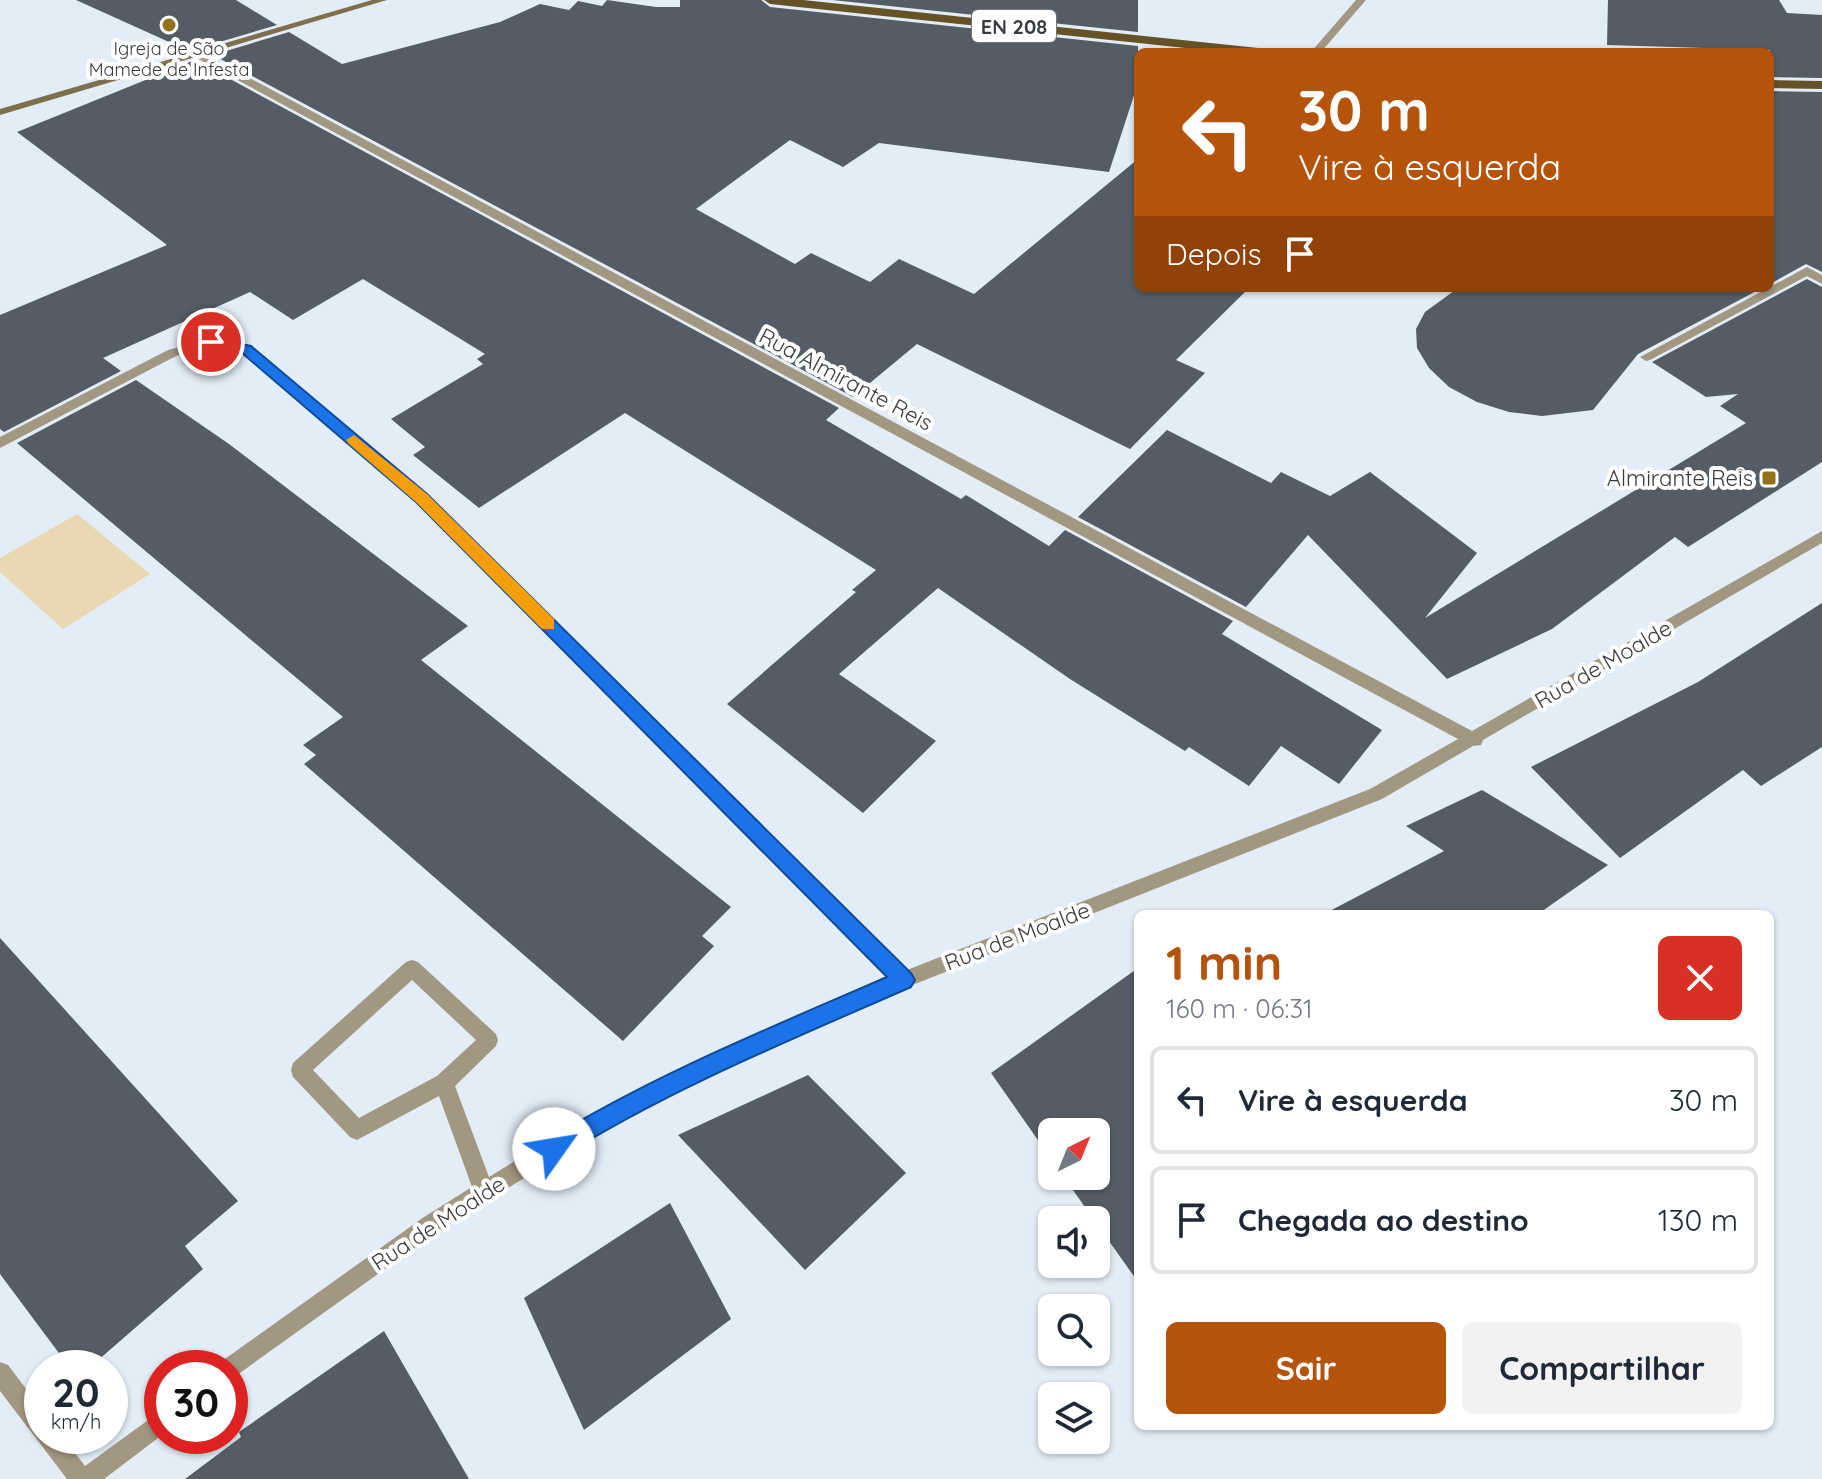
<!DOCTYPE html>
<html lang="pt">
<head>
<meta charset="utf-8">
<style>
  body { margin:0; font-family:Quicksand,sans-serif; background:#f2f2f3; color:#1f2937; height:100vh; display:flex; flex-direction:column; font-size:30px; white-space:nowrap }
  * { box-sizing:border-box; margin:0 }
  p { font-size:26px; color:#747a83 }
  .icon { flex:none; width:44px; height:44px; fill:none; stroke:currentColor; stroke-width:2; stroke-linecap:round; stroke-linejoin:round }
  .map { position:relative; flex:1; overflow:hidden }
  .details { position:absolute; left:1134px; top:910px; width:640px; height:520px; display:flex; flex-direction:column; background:#fff; border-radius:12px; box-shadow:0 2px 6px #0004 }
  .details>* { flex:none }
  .hud { position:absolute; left:1134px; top:48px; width:640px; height:244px; border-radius:12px; box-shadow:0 2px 6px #0004; background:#b45309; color:#fff; overflow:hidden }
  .needle { width:52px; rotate:43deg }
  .controls { position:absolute; left:1038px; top:1118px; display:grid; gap:16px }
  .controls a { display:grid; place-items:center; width:72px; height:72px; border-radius:12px; background:#fff; box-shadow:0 2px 6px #0004; font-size:40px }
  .speed { position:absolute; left:24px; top:1350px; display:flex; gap:16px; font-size:40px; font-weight:700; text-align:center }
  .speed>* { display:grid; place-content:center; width:104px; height:104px; border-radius:50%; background:#fff; box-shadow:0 2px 6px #0004; line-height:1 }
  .speed small { font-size:20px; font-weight:400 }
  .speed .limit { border:12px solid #d22; background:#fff; color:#111 }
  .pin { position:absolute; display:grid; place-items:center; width:68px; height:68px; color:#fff; margin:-34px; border:4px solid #fff; border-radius:50%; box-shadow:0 2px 8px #0007 }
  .me { position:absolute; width:88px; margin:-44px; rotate:58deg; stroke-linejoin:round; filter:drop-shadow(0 0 6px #0008) }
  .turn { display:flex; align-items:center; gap:28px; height:168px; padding:0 32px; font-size:36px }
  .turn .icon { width:104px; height:104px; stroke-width:2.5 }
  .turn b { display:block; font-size:56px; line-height:68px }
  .then { display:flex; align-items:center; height:76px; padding:0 32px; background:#0003; gap:16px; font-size:30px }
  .round { display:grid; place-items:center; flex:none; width:84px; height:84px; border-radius:12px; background:#f2f2f3 }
  .summary { display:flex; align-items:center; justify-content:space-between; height:136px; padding:0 32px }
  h1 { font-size:48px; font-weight:800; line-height:60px; color:#b45309 }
  .cta { display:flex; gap:16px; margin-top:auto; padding:16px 32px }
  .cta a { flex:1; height:92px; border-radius:12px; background:#b45309; color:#fff; font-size:32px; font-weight:800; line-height:92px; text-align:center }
  .cta a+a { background:#f2f2f3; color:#1f2937 }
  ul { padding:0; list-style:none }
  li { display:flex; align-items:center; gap:24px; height:108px; margin:0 16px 12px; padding:0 16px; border:4px solid #e0e1e3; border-radius:12px }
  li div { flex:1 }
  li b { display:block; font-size:30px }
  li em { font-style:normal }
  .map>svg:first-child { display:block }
  .green { fill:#e9d8b2 }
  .building { fill:#545d65 }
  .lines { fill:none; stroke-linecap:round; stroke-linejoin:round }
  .lane { fill:#a29780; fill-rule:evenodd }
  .street { fill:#a29780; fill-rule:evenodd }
  .secondary { fill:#7e6f4d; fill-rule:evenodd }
  .primary { fill:#655227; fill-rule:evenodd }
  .route { fill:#1a73e8; stroke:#114b97; stroke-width:2 }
  .slow { fill:#f59e0b }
  .poi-dot { fill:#927118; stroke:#fff; stroke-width:3 }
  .labels { text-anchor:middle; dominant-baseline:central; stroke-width:8; stroke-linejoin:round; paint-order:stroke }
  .far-poi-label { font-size:18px; fill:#383c40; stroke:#fff }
  .shield { fill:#fff; stroke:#747679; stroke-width:2 }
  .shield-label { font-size:20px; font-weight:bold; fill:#383c40 }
  .street-label { font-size:22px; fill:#383c40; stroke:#fff }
  .poi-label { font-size:22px; fill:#383c40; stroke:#fff; text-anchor:end }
</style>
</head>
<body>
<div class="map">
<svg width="1822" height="1479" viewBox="0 0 1822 1479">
  <rect width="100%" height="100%" fill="#e2edf7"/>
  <path class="green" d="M 77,514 L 150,574 L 63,629 L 0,572 L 0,558 Z"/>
  <g class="building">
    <path d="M 76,0 L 236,0 L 277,25 L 189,51 Z"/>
    <path d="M 607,0 L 656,7 L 680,7 L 680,0 L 761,0 L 770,7 L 1138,46 L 1138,83 L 1109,172 L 879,143 L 843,167 L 790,140 L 696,209 L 795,264 L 811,253 L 870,282 L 899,259 L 974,294 L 1138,159 L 1138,288 L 1249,288 L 1176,360 L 1205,373 L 1130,449 L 917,344 L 853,397 L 213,55 L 289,32 L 342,64 L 500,22 L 540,4 L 569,10 L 578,1 L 602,6 Z"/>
    <path d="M 832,0 L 1138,0 L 1138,32 Z"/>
    <path d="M 1608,0 L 1779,0 L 1787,13 L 1822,15 L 1822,78 L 1770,77 L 1770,50 L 1607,45 Z"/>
    <path d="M 195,60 L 839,408 L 826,420 L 961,499 L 966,495 L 1049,546 L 1065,530 L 1233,621 L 1222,634 L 1382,730 L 1339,784 L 1281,746 L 1249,786 L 1189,747 L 1185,751 L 1070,679 L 938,588 L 839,674 L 936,741 L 863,813 L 727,704 L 856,592 L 852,590 L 876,570 L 625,413 L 479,508 L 413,455 L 425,447 L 391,419 L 483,364 L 477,359 L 485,354 L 363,279 L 293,320 L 250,292 L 103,358 L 121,371 L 4,432 L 0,429 L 0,315 L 167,245 L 17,132 Z"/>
    <path d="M 1770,91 L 1822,92 L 1822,272 L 1806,264 L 1770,284 Z"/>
    <path d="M 1807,279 L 1822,287 L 1822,462 L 1688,547 L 1675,537 L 1552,629 L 1447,679 L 1308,535 L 1246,607 L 1078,517 L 1167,430 L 1271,483 L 1281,472 L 1330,496 L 1370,472 L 1477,553 L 1425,618 L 1746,423 L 1720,406 L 1738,394 L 1706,397 L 1652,362 Z"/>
    <path d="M 1458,288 L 1762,288 L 1638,354 L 1593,410 L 1542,416 L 1509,412 L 1477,402 L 1449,387 L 1429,368 L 1417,348 L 1416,329 L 1425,312 Z"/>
    <path d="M 136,380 L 229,444 L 468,626 L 421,660 L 731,907 L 702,936 L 714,946 L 623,1041 L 304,764 L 316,755 L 303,745 L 343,717 L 17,443 Z"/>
    <path d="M 1822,603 L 1822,747 L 1761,786 L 1743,770 L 1620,858 L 1531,767 L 1698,682 Z"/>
    <path d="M 1482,790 L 1608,865 L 1538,914 L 1324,914 L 1444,851 L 1406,826 Z"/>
    <path d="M 0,938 L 238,1201 L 185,1246 L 203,1269 L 89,1368 L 70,1368 L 0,1274 Z"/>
    <path d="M 1138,968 L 1138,1282 L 1063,1176 L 1096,1176 L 1096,1132 L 1052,1132 L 1052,1160 L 991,1073 Z"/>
    <path d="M 808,1075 L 906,1173 L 805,1270 L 678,1135 Z"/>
    <path d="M 670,1203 L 731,1319 L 584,1430 L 524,1298 Z"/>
    <path d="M 384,1331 L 469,1479 L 185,1479 L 241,1437 L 239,1432 Z"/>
  </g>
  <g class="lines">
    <path class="lane" d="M 1807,267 L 1822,275 L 1822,284 L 1807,276 L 1650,360 L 1646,361 L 1640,357 Z"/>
    <g class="street">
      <path d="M 1356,0 L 1366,0 L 1321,52 L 1311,52 Z"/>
      <path d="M 193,52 L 201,52 L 1472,731 L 1822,531 L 1822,543 L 1483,740 L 1481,745 L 1473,746 L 1382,799 L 910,986 L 763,1051 L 607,1127 L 438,1231 L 230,1380 L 230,1368 L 220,1368 L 222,1361 L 424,1217 L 472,1187 L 439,1096 L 357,1140 L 350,1137 L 293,1077 L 291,1070 L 293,1063 L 406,962 L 412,960 L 418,962 L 496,1034 L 498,1040 L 496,1046 L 455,1086 L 489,1177 L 593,1113 L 749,1039 L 889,978 L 417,502 L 242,352 L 211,346 L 176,356 L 0,448 L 0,437 L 168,350 L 211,338 L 250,346 L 427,494 L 907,970 L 1370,789 L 1458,739 L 193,56 ZM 412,980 L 476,1040 L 437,1076 L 359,1118 L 313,1070 Z"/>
      <path d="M 0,1362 L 8,1365 L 42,1410 L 42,1436 L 62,1436 L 85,1466 L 162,1410 L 162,1435 L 104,1479 L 67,1479 L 0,1391 Z"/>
    </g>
    <path class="secondary" d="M 372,0 L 387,0 L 0,115 L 0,109 Z"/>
    <g class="primary">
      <path d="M 764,0 L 803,0 L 1258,48 L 1264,52 L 1223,52 L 770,4 Z"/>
      <path d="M 1770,80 L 1822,81 L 1822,89 L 1770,88 Z"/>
    </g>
  </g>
  <path class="route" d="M 211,338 L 251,346 L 427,494 L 911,973 L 915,980 L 911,987 C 793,1039 672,1088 561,1157 L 554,1160 L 546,1157 L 542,1149 L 546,1141 C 653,1075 772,1027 887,977 L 416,502 L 242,353 L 206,345 L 204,342 Z"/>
  <path class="slow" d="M 354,435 L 427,494 L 554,619 L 554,629 L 542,629 L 416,502 L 349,444 L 346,440 Z"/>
  <g class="poi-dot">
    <circle cx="169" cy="25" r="8"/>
    <rect x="1761" y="470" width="16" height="16" rx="4"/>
  </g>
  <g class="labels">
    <g class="far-poi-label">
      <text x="169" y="48">Igreja de São<tspan x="169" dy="21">Mamede de Infesta</tspan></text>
    </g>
    <rect class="shield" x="972" y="10" width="84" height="32" rx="6"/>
    <g class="shield-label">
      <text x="1014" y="26">EN 208</text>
    </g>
    <g class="street-label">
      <text transform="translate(846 379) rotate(28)">Rua Almirante Reis</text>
      <text transform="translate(1603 664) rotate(-30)">Rua de Moalde</text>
      <text transform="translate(1017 936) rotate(-21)">Rua de Moalde</text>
      <text transform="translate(438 1223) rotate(-33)">Rua de Moalde</text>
    </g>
    <g class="poi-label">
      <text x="1753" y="478">Almirante Reis</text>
    </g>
  </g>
</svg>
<div class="controls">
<a><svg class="needle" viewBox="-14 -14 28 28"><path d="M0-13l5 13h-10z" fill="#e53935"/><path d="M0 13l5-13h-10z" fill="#747a83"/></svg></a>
<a><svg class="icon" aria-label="sound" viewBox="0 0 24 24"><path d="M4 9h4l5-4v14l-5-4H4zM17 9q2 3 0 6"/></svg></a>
<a><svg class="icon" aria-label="search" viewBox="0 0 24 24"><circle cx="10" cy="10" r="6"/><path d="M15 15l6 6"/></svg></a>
<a><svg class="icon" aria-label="layers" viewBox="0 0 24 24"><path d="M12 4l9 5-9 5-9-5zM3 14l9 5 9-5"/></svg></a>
</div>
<div class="speed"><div>20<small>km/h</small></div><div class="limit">30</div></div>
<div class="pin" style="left:211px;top:342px;background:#d93025"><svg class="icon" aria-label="arrive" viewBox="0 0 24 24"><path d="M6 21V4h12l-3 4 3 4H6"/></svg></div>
<svg class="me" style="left:554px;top:1149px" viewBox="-20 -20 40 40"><circle r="19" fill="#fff"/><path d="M0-13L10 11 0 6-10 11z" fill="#1a73e8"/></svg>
<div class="hud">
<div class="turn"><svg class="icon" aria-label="left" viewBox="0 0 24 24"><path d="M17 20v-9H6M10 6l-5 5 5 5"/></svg><div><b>30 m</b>Vire à esquerda</div></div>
<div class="then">Depois<svg class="icon" aria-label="arrive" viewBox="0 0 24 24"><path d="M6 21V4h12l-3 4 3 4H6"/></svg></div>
</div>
<section class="details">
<div class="summary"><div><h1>1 min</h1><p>160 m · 06:31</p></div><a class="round" style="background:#d93025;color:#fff"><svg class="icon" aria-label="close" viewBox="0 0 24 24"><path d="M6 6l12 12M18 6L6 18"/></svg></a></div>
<ul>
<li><svg class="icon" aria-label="left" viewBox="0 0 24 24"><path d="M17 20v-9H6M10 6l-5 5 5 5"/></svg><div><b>Vire à esquerda</b></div><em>30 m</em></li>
<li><svg class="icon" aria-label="arrive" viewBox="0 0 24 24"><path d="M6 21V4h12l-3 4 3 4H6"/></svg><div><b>Chegada ao destino</b></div><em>130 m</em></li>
</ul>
<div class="cta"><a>Sair</a><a>Compartilhar</a></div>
</section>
</div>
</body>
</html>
